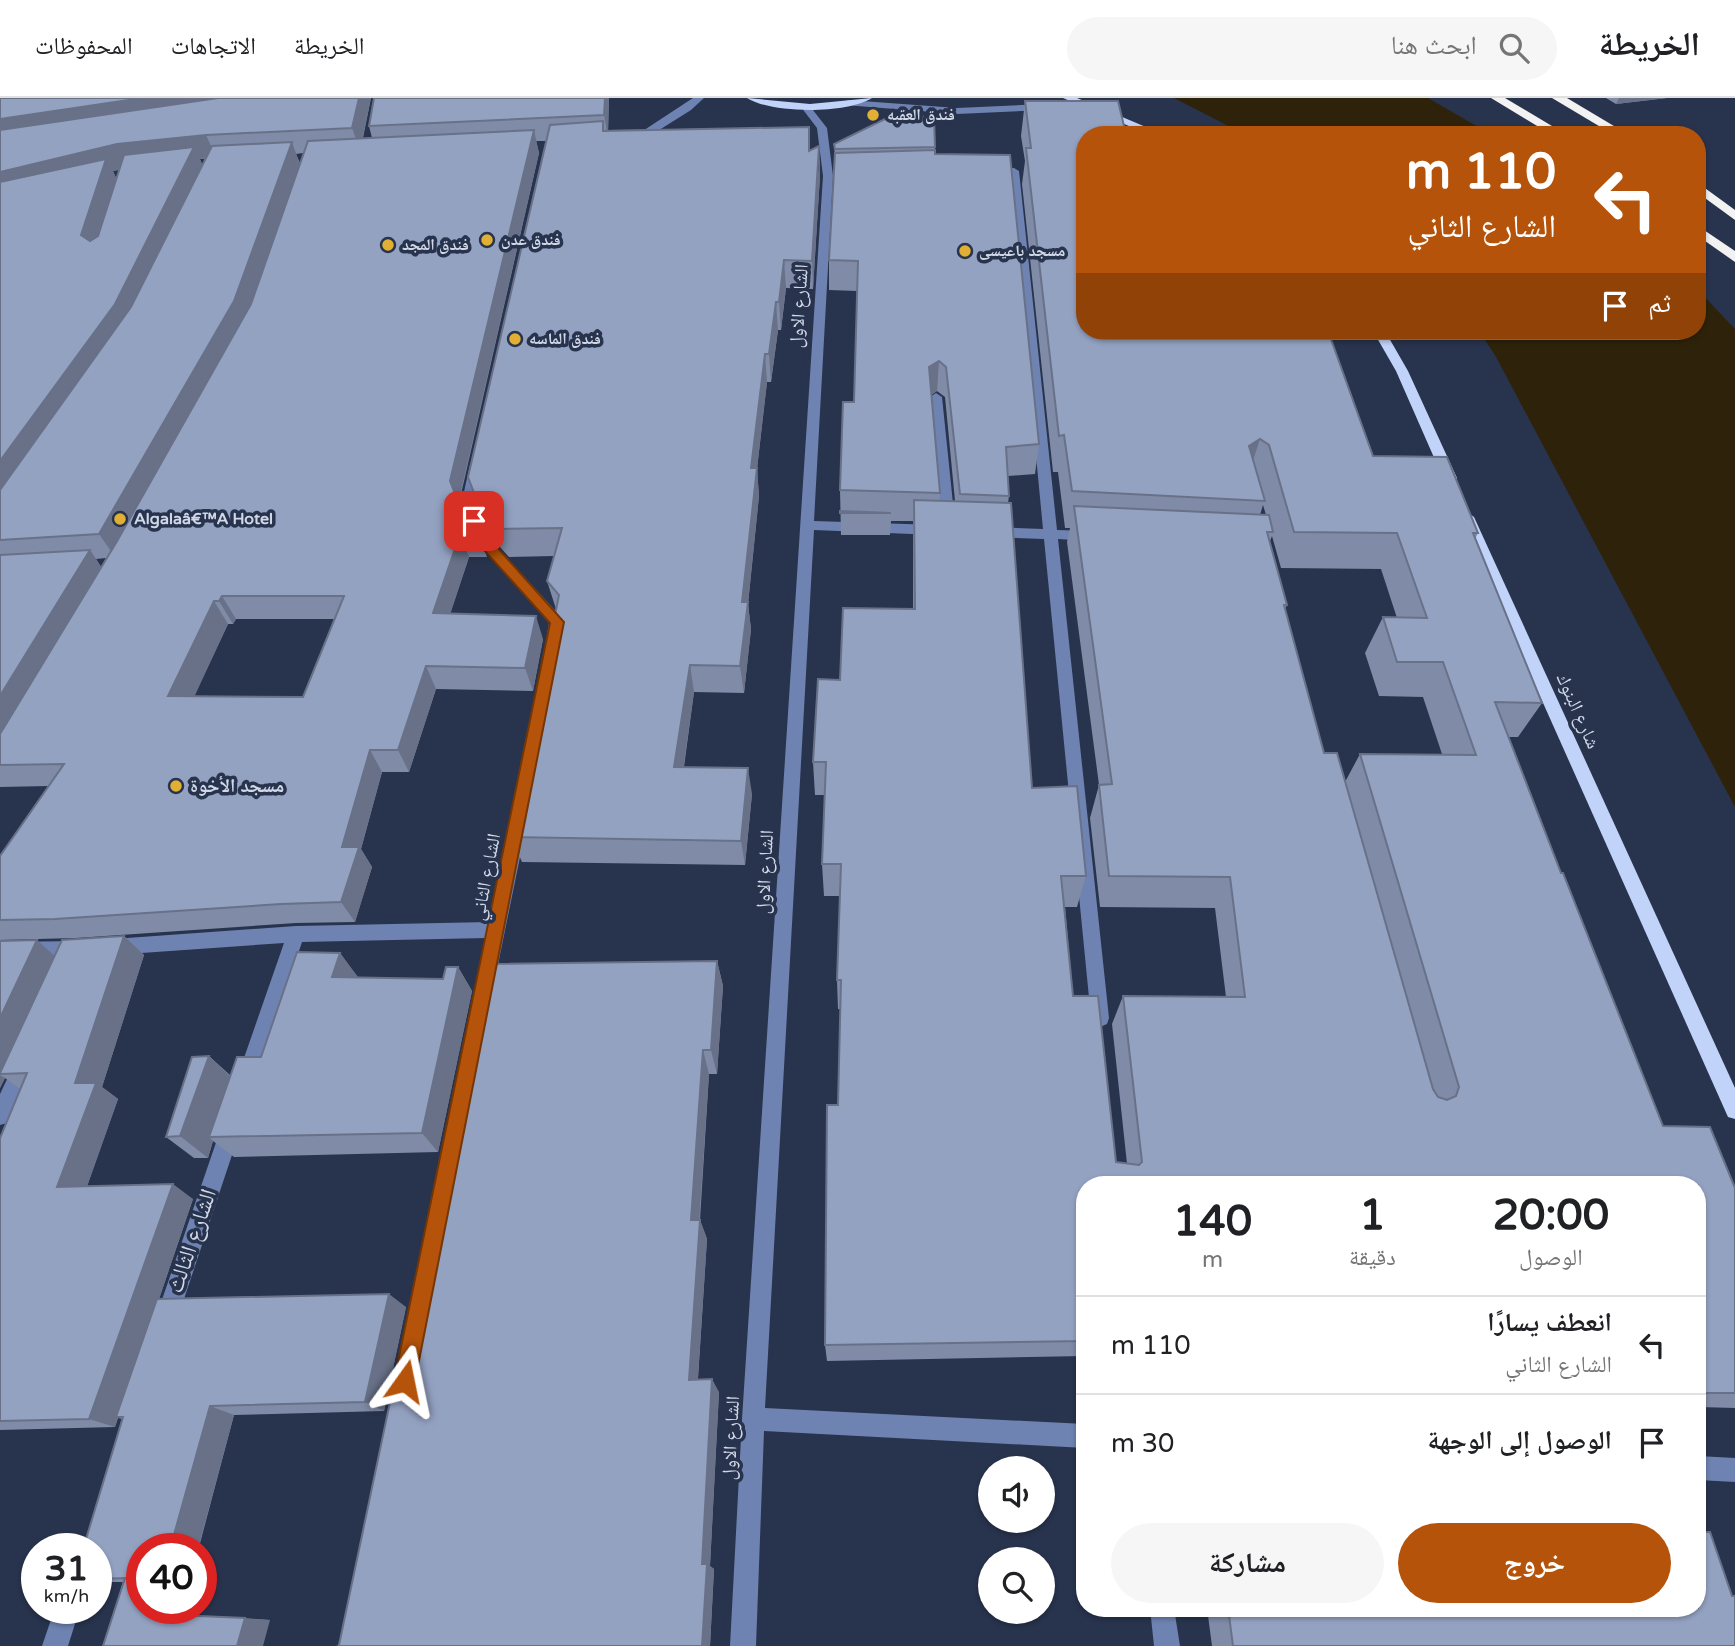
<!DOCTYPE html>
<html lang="ar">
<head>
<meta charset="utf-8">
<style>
  body { margin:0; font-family:"Varela Round","Noto Naskh Arabic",sans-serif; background:#f6f6f6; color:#202124; direction:rtl; height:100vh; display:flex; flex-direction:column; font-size:26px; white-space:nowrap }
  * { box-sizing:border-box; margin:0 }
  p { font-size:23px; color:#757577 }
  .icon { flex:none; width:38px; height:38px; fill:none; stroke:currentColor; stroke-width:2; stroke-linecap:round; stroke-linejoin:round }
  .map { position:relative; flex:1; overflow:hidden; direction:ltr }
  .details { position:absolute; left:1076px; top:1078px; width:630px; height:441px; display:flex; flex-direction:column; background:#fff; border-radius:28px; box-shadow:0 2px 5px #0004; direction:rtl }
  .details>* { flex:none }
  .top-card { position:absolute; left:1076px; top:28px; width:630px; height:214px; border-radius:28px; box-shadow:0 2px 5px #0004; direction:rtl; background:#b45309; color:#fff; overflow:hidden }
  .fabs { position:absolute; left:978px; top:1358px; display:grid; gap:14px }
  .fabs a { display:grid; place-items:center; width:77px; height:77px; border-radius:50%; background:#fff; box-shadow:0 2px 5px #0004; font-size:35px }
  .speed { position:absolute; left:21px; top:1435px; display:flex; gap:14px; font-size:35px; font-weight:700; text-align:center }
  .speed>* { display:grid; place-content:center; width:91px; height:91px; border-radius:50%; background:#fff; box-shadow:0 2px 5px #0004; line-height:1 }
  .speed small { font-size:18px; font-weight:400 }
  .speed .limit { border:10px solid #d22; background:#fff; color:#111 }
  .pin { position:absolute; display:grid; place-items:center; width:60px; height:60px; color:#fff; margin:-30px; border-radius:14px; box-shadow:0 4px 10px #0006 }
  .me { position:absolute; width:77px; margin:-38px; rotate:12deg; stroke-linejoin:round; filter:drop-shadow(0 0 5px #0008) }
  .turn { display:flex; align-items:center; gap:24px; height:147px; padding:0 35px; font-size:32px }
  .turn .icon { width:91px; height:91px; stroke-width:2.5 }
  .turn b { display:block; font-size:49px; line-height:60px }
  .then { display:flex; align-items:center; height:66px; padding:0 35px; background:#0003; gap:14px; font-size:26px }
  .eta { display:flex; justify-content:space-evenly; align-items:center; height:119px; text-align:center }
  .eta b { font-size:42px; font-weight:800; line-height:49px }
  .cta { display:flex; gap:14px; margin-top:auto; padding:14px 35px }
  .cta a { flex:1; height:80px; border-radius:42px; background:#b45309; color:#fff; font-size:28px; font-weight:800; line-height:80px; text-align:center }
  .cta a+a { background:#f6f6f6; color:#202124 }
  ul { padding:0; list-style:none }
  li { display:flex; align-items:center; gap:21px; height:98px; padding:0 35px; border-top:2px solid #e0e0e0 }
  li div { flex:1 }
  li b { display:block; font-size:26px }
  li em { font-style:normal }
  header { display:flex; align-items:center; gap:42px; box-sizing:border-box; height:98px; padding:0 35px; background:#fff; border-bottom:2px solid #e0e0e0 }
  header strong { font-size:33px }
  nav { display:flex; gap:38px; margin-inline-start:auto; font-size:24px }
  .search { width:490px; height:63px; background:#f6f6f6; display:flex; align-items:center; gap:18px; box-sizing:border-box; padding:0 24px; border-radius:38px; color:#757577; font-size:26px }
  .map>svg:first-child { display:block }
  .water { fill:#2e230a }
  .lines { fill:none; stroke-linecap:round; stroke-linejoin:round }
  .minor { fill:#6e83b1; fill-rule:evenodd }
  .major { fill:#c2d3f9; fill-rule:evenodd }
  .highway { fill:#f2f2f2; fill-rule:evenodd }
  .wall { fill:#7f8ba7; fill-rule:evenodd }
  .shaded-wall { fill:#687188 }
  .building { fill:#94a2c2; stroke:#687188; stroke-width:2; fill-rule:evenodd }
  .route { fill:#b45309; stroke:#753606; stroke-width:2 }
  .poi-dot { fill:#e1af34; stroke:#28334d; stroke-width:2.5 }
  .labels { text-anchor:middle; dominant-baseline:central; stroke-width:7; stroke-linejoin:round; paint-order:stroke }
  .far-poi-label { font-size:16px; font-weight:bold; fill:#d0d8e8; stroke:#28334d; text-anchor:start }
  .street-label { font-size:19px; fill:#d0d8e8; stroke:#28334d }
  .poi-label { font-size:19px; font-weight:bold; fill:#d0d8e8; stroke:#28334d; text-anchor:start }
  .near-street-label { font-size:23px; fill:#d0d8e8; stroke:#28334d }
</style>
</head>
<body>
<header>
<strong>الخريطة</strong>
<div class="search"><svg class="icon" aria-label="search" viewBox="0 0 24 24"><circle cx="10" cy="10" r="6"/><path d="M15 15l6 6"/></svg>ابحث هنا</div>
<nav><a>الخريطة</a><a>الاتجاهات</a><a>المحفوظات</a></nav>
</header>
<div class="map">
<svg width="1735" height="1548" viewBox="0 0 1735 1548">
  <rect width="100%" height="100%" fill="#28334d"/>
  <g class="water">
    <path d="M 1174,0 L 1428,0 L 1492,37 L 1246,37 Z"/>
    <path d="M 1698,192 L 1735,231 L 1735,709 L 1495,257 L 1479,233 L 1698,233 Z"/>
  </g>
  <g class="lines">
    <g class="minor">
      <path d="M 693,0 L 704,0 L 691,12 L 637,46 L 629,46 L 629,42 Z"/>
      <path d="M 848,2 L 957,10 L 1046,6 L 1051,9 L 1046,12 L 957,16 L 845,7 L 843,5 Z"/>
      <path d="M 803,7 L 809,7 L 827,30 L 833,78 L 814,423 L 936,427 L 943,432 L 936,437 L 814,432 L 765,1310 L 1085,1326 L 1085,1350 L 764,1333 L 756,1548 L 730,1548 L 742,1321 L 823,78 L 817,30 L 801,9 Z"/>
      <path d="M 1014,70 L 1019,73 L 1057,432 L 1090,433 L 1097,438 L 1090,443 L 1058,441 L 1109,920 L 1107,926 L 1100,929 L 1093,926 L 1091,920 L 1044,441 L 992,439 L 985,434 L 992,429 L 1043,431 L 1009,76 L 990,77 L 985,74 L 990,71 Z"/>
      <path d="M 936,295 L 942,299 L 955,425 L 948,430 L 941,425 L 930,299 Z"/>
      <path d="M 477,363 L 484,367 L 475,407 L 486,437 L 562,520 L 564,524 L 559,547 L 549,547 L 546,543 L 549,525 L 473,439 L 461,407 L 470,367 Z"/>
      <path d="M 518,718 L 524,720 L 527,725 L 492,896 L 485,898 L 478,896 L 476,890 L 486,840 L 302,844 L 257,980 L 254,986 L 247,989 L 240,986 L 237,980 L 284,845 L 113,857 L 107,855 L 104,849 L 107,843 L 113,841 L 296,828 L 489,824 L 509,725 L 512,720 Z"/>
      <path d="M 81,843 L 87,845 L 90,851 L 87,857 L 81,859 L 0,860 L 0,844 Z"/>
      <path d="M 25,955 L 32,958 L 35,964 L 7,1025 L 0,1027 L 0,996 L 18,958 Z"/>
      <path d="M 231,1020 L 238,1023 L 241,1030 L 177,1222 L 174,1230 L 166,1233 L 158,1230 L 155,1222 L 221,1030 L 224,1023 Z"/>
      <path d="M 1698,1358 L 1735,1360 L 1735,1384 L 1698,1382 Z"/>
      <path d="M 55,1510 L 80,1510 L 68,1548 L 42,1548 Z"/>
      <path d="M 1150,1510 L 1174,1510 L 1180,1548 L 1154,1548 Z"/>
    </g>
    <g class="major">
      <path d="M 747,0 L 810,6 L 872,0 C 847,16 772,16 747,0 Z"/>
      <path d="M 1063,0 L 1077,0 L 1165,37 L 1150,37 Z"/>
      <path d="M 1373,233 L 1385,233 L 1408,273 L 1457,380 L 1455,383 L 1445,383 L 1443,380 L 1396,273 Z"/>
      <path d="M 1467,414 L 1474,419 L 1735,990 L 1735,1021 L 1728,1019 L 1460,419 Z"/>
    </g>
    <g class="highway">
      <path d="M 1491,0 L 1505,0 L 1567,37 L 1552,37 Z"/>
      <path d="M 1552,0 L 1567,0 L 1629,37 L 1614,37 Z"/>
      <path d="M 1698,85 L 1735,112 L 1735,122 L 1698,95 Z"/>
      <path d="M 1698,128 L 1735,153 L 1735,164 L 1698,138 Z"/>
    </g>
  </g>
  <g class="wall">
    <path d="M 0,0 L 371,0 L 363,40 L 372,40 L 369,28 L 374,0 L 609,0 L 608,32 L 809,29 L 810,52 L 820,78 L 813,191 L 786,190 L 781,232 L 778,232 L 771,284 L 767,284 L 757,371 L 759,398 L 748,506 L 751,531 L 744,595 L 694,594 L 684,669 L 752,696 L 745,767 L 522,764 L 511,739 L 556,511 L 547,483 L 554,458 L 509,459 L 488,436 L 468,379 L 546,43 L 536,43 L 539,55 L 459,405 L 464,419 L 479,436 L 487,459 L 469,459 L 450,516 L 543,541 L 533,593 L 436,591 L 409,674 L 382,674 L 361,751 L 372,769 L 355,824 L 296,825 L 76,840 L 0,842 L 0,758 L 49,688 L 0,689 ZM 303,55 L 300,65 L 296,56 ZM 200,61 L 205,61 L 202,67 ZM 119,72 L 116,80 L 113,73 ZM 106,460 L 101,469 L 96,461 ZM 236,521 L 334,521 L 303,599 L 194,598 L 228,526 L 233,526 Z"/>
    <path d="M 1606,0 L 1667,0 L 1616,6 Z"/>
    <path d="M 1025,3 L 1085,37 L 1085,233 L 1373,358 L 1478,435 L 1475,441 L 1542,605 L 1518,639 L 1509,639 L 1561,775 L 1663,1028 L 1735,1090 L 1735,1310 L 1698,1309 L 1698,1087 L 1085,1087 L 1085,1258 L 827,1263 L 825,1247 L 838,1007 L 841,911 L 838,911 L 837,882 L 840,798 L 824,798 L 822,766 L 825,697 L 815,697 L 813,664 L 840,582 L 913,511 L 913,423 L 891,423 L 890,437 L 841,437 L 840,392 L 854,304 L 857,193 L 829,192 L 829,162 L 835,61 L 834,46 L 934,19 L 935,56 L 1039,346 L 1035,376 L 1008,378 L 1009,398 L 1008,405 L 1032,690 L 1086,778 L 1077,809 L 1065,809 L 1073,898 L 1116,1064 L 1127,1066 L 1112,926 L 1123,898 L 1226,899 L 1215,810 L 1100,809 L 1090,720 L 1099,687 L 1067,444 L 1070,430 L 1065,430 L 1058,374 L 1053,374 L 1022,86 L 1025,63 L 1021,38 ZM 937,293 L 945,299 L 955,403 L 939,403 L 940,395 L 931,297 ZM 1263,407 L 1266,417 L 1260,417 ZM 1272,438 L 1281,470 L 1381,471 L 1397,520 L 1383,519 L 1365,555 L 1379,598 L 1423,599 L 1442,656 L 1360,656 L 1345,684 L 1324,655 L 1285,511 L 1287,507 L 1270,443 Z"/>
    <path d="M 124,838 L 144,857 L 102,989 L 118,1001 L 87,1088 L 193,1101 L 159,1201 L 406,1209 L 384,1313 L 234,1317 L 181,1517 L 270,1522 L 103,1548 L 123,1484 L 96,1484 L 96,1451 L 122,1321 L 118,1320 L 115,1329 L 0,1332 L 0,1040 L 20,991 L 5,980 L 0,990 L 0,843 L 55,858 Z"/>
    <path d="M 340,855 L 358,880 L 443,881 L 458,869 L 472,893 L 438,1054 L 234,1059 L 213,1043 L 208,1060 L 194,1060 L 166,1039 L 209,958 L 231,978 L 261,959 Z"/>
    <path d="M 717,863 L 723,888 L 717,976 L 709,976 L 700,1122 L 707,1141 L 698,1281 L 719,1294 L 710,1468 L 714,1471 L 710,1548 L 338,1548 Z"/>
    <path d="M 1732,1498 L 1735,1548 L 1212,1548 L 1207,1510 L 1698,1510 Z"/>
  </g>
  <g class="shaded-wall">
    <path d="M 142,0 L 303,0 L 0,45 L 0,21 Z"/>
    <path d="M 359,0 L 371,0 L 360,52 L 352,30 Z"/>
    <path d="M 605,0 L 609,0 L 608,40 L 604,17 Z"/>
    <path d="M 1619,0 L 1667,0 L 1616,6 Z"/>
    <path d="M 534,32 L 539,55 L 458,406 L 450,383 Z"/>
    <path d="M 206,37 L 216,59 L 200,61 L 205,72 L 128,230 L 0,411 L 0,363 L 115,206 L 188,63 L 129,69 L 113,73 L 118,84 L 94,160 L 81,137 L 101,76 L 0,100 L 0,74 L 117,46 Z"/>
    <path d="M 292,44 L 300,67 L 245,227 L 115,459 L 99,436 Z"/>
    <path d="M 820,51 L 820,78 L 813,191 L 812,163 Z"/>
    <path d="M 784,162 L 786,190 L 781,232 L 779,204 Z"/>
    <path d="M 776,204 L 778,232 L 771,284 L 769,256 Z"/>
    <path d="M 765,256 L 767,284 L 757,371 L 759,398 L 748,506 L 751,531 L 744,595 L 740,568 L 742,504 L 751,370 Z"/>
    <path d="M 939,263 L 937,293 L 927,299 L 929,269 Z"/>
    <path d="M 1260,341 L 1248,378 L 1249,348 Z"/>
    <path d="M 460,436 L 469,459 L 443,538 L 433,515 Z"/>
    <path d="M 90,452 L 106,476 L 0,654 L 0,598 Z"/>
    <path d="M 222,498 L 236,521 L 233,526 L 219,503 Z"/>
    <path d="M 214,503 L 228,526 L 184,621 L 168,598 Z"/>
    <path d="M 536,518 L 543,541 L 533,593 L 525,570 Z"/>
    <path d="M 690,567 L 694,594 L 680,695 L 674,669 Z"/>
    <path d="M 426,568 L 436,591 L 409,674 L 398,652 Z"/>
    <path d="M 370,652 L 382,674 L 361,751 L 372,769 L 355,824 L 341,804 L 342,749 Z"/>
    <path d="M 748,670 L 752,696 L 745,767 L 741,743 Z"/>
    <path d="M 124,838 L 144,857 L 102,989 L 118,1001 L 82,1103 L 57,1089 L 75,985 Z"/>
    <path d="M 37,842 L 59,862 L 0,976 L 0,920 Z"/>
    <path d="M 340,855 L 358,879 L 351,903 L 332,879 Z"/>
    <path d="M 717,863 L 723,888 L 717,976 L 711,952 Z"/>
    <path d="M 458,869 L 472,893 L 438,1054 L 422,1035 Z"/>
    <path d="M 703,952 L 709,976 L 698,1141 L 691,1122 Z"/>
    <path d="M 209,958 L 234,982 L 209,1039 L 213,1043 L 208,1060 L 180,1038 Z"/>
    <path d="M 0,977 L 5,980 L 0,990 Z"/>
    <path d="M 173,1086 L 193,1101 L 119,1319 L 116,1319 L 118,1320 L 115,1329 L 89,1321 Z"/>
    <path d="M 700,1122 L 707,1141 L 697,1294 L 689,1282 Z"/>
    <path d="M 389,1196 L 406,1209 L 384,1313 L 365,1304 Z"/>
    <path d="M 712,1281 L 719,1294 L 710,1468 L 714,1471 L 710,1548 L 702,1548 L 702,1466 Z"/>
    <path d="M 210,1308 L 234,1317 L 198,1451 L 170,1451 Z"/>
    <path d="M 153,1510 L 182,1510 L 180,1518 L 152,1516 Z"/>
    <path d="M 245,1520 L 270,1522 L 263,1548 L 237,1548 Z"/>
  </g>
  <g class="building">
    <path d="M 0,0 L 142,0 L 0,21 Z"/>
    <path d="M 218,0 L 359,0 L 352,30 L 206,37 L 117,46 L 0,74 L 0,32 Z"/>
    <path d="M 374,0 L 605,0 L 604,17 L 369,28 Z"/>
    <path d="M 1025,3 L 1118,3 L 1125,32 L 1139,32 L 1140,37 L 1085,37 L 1085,233 L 1328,233 L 1373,358 L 1447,359 L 1478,435 L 1473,435 L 1542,605 L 1495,604 L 1561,775 L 1563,775 L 1663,1028 L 1710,1029 L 1735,1090 L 1735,1295 L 1698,1295 L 1698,1087 L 1085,1087 L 1085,1243 L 825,1247 L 827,1007 L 838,1007 L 841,882 L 837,882 L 841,766 L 822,766 L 826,664 L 813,664 L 818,581 L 840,582 L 843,510 L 915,511 L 914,402 L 1011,405 L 1032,690 L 1077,688 L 1086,778 L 1061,778 L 1073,898 L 1098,898 L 1116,1064 L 1139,1067 L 1142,1064 L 1123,898 L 1245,899 L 1230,779 L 1109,778 L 1099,687 L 1112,686 L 1074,408 L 1269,417 L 1273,434 L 1267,434 L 1287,507 L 1284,507 L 1324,655 L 1337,655 L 1433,991 L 1438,999 L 1447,1002 L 1456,998 L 1459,989 L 1360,656 L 1476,657 L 1443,564 L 1397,564 L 1383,519 L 1427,520 L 1397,435 L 1294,434 L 1269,347 L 1260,341 L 1249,348 L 1265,403 L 1072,393 L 1064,337 L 1059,338 L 1026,50 L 1031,50 Z"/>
    <path d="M 891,18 L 934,19 L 935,49 L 835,51 L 834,46 Z"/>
    <path d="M 603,23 L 603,33 L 809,29 L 809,53 L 819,48 L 812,163 L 784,162 L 779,204 L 776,204 L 769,256 L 765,256 L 751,370 L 757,370 L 742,504 L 748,504 L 740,568 L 690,567 L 674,669 L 748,670 L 741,743 L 511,739 L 559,497 L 547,483 L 562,430 L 500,431 L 479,408 L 468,379 L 550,27 Z"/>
    <path d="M 534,32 L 450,383 L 464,419 L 479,436 L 460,436 L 433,515 L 536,518 L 525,570 L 426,568 L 398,652 L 370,652 L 342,749 L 359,749 L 341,804 L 281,806 L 55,821 L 0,822 L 0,758 L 64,666 L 0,667 L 0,636 L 116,445 L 251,206 L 308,43 ZM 222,498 L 344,498 L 303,599 L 168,598 L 214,503 L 219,503 Z"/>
    <path d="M 292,44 L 234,203 L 99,436 L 0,442 L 0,392 L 131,209 L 212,48 Z"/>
    <path d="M 194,49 L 115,206 L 0,363 L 0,84 L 106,61 L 81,137 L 90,143 L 98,138 L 124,57 Z"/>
    <path d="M 935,52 L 935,56 L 1010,57 L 1039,346 L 1006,349 L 1009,398 L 960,396 L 946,269 L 939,263 L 929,269 L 940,395 L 840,392 L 843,304 L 854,304 L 858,163 L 829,162 L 835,55 Z"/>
    <path d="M 840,413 L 891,415 L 840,415 Z"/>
    <path d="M 90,452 L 0,598 L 0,457 Z"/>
    <path d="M 124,838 L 75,985 L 96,985 L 57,1089 L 173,1086 L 89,1321 L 0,1323 L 0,1040 L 27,975 L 0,976 L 0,975 L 62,842 Z"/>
    <path d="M 37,842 L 0,920 L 0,843 Z"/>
    <path d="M 297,854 L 340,855 L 332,879 L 443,881 L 446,869 L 458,869 L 422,1035 L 209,1039 L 237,959 L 261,959 Z"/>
    <path d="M 717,863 L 711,952 L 703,952 L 691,1122 L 700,1122 L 689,1282 L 712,1281 L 702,1466 L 707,1466 L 702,1548 L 338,1548 L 339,1547 L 482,866 Z"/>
    <path d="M 209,958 L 180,1038 L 166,1039 L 192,959 Z"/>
    <path d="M 389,1196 L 365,1304 L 210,1308 L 170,1451 L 142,1451 L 142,1510 L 153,1510 L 152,1516 L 245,1520 L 237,1548 L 103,1548 L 125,1480 L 96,1481 L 96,1451 L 83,1451 L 123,1319 L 116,1319 L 157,1201 Z"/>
    <path d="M 1698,1434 L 1710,1434 L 1732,1498 L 1735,1498 L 1735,1548 L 1233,1548 L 1228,1510 L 1698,1510 Z"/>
  </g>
  <path class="route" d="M 474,418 L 478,420 L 486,437 L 564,524 L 415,1283 L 412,1290 L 405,1293 L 397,1290 L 394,1283 L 550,525 L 475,442 L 467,423 Z"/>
  <g class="poi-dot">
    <circle cx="873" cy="17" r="7"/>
    <circle cx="487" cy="142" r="7"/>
    <circle cx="388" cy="147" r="7"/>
    <circle cx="965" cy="153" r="7"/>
    <circle cx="515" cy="241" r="7"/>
    <circle cx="120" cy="421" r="7"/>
    <circle cx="176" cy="688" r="7"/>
  </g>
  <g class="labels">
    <g class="far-poi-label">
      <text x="887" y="17">فندق العقبه</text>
      <text x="501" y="142">فندق عدن</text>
      <text x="402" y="147">فندق المجد</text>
      <text x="979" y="153">مسجد باعيسى</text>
      <text x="529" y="241">فندق الماسه</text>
      <text x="134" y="421">Algalaâ€™A Hotel</text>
    </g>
    <g class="street-label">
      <text transform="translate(799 208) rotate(-86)">الشارع الاول</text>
      <text transform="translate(1578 613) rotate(66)">شارع البنوك</text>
      <text transform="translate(765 774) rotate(-87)">الشارع الاول</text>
      <text transform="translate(486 779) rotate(-79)">الشارع الثاني</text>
      <text transform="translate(731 1340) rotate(-87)">الشارع الاول</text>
    </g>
    <g class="poi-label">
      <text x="190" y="688">مسجد الأخوة</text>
    </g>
    <g class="near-street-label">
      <text transform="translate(192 1143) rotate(-71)">الشارع الثالث</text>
    </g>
  </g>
</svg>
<div class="fabs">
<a><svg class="icon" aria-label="sound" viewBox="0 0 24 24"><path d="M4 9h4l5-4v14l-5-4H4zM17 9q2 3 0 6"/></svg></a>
<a><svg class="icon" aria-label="search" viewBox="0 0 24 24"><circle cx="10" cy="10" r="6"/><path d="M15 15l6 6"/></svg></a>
</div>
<div class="speed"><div>31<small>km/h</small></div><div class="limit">40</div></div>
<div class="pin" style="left:474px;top:423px;background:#d93025"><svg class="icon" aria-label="arrive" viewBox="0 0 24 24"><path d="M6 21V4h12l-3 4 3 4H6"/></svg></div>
<svg class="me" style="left:405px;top:1283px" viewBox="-20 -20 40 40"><path d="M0-17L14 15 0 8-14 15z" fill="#b45309" stroke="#fff" stroke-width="4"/></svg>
<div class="top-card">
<div class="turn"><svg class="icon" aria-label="left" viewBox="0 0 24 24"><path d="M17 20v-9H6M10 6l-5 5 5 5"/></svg><div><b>110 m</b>الشارع الثاني</div></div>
<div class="then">ثم<svg class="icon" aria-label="arrive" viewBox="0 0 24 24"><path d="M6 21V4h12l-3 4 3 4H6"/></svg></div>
</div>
<section class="details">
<div class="eta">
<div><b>20:00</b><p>الوصول</p></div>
<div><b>1</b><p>دقيقة</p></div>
<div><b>140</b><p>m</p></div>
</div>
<ul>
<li><svg class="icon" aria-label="left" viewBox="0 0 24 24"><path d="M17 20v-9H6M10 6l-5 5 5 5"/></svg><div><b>انعطف يسارًا</b><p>الشارع الثاني</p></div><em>110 m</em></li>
<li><svg class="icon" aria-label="arrive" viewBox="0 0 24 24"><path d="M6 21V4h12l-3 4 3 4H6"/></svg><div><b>الوصول إلى الوجهة</b></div><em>30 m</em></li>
</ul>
<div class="cta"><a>خروج</a><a>مشاركة</a></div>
</section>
</div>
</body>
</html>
